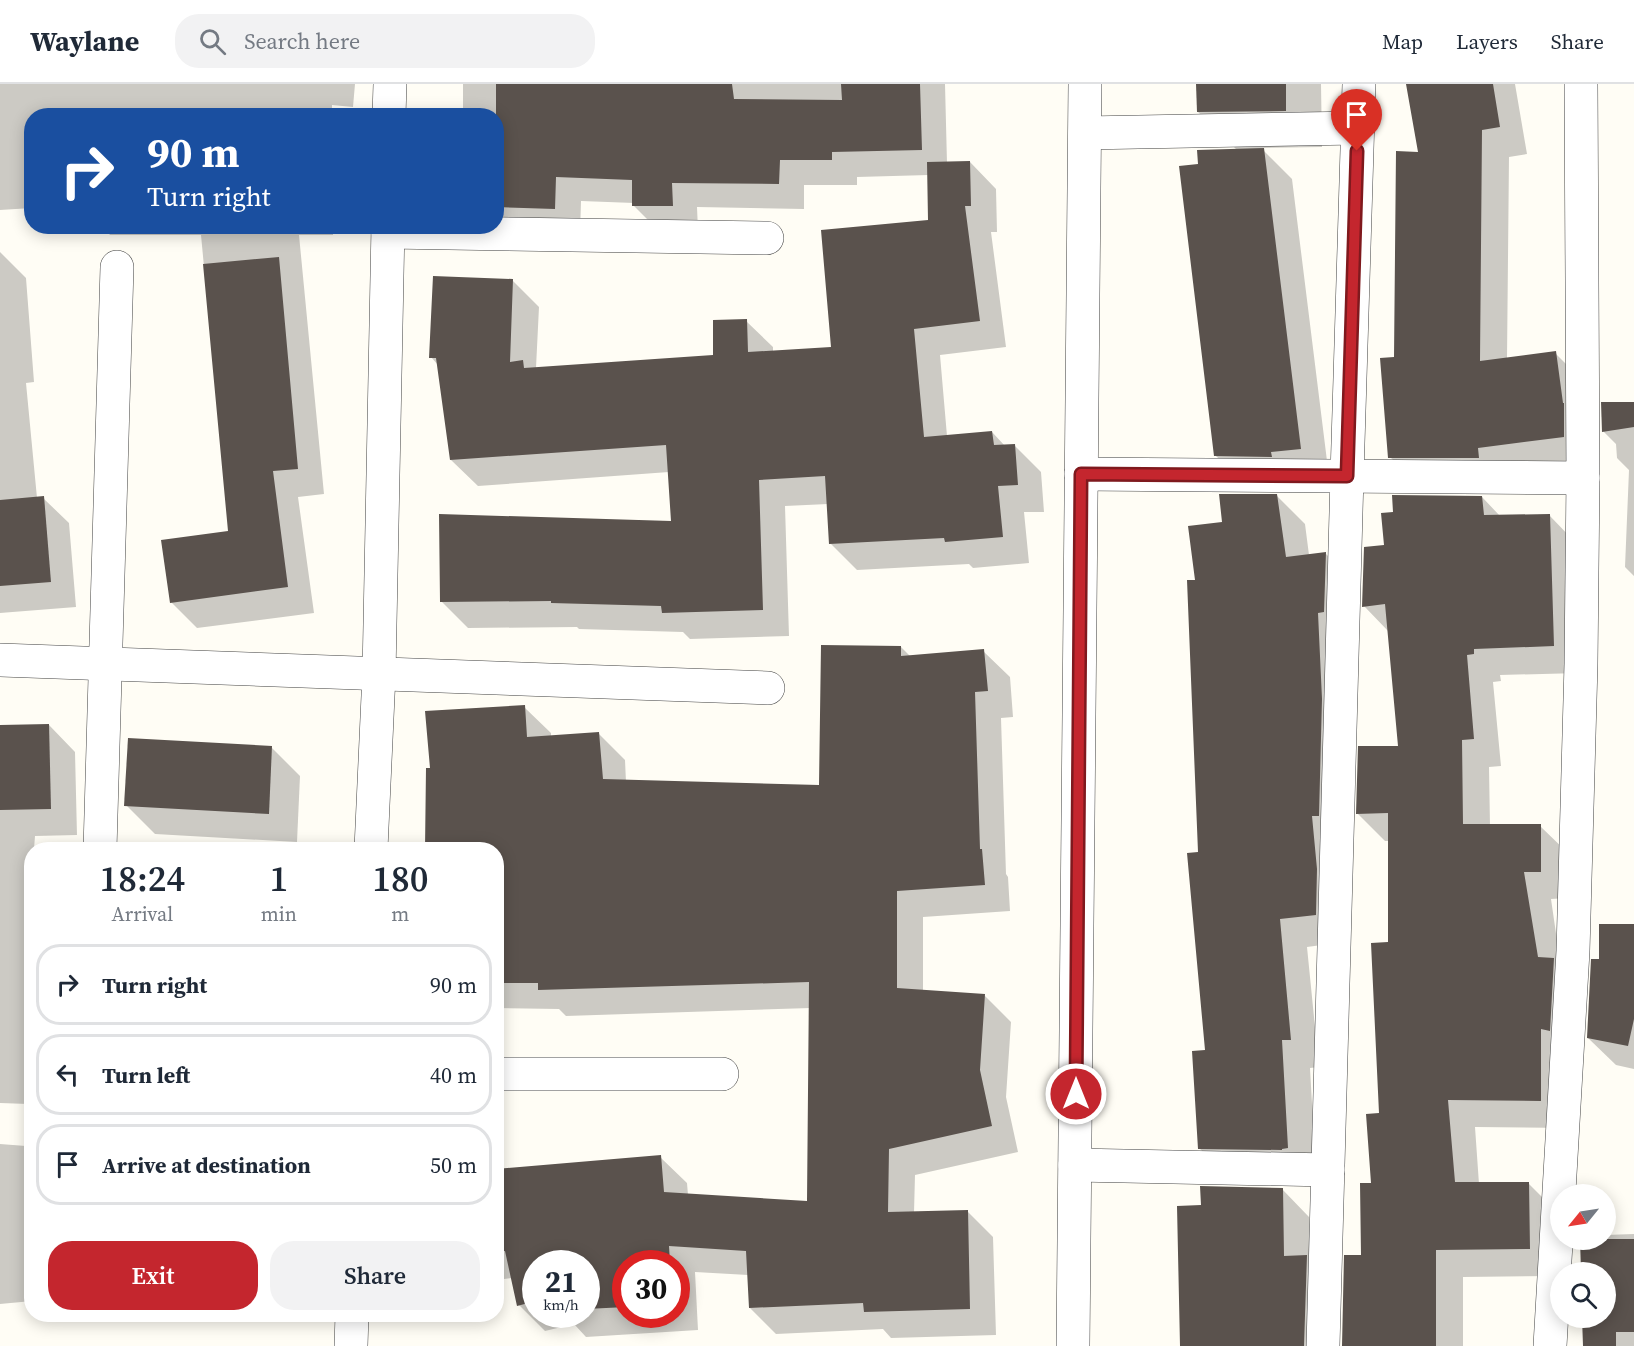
<!DOCTYPE html>
<html lang="en">
<head>
<meta charset="utf-8">
<style>
  body { margin:0; font-family:"Source Serif 4",serif; background:#f2f2f3; color:#1f2937; height:100vh; display:flex; flex-direction:column; font-size:22px; white-space:nowrap }
  * { box-sizing:border-box; margin:0 }
  p { font-size:20px; color:#747a83 }
  .icon { flex:none; width:33px; height:33px; fill:none; stroke:currentColor; stroke-width:2; stroke-linecap:round; stroke-linejoin:round }
  .map { position:relative; flex:1; overflow:hidden }
  .panel { position:absolute; left:24px; top:758px; width:480px; height:480px; display:flex; flex-direction:column; background:#fff; border-radius:24px; box-shadow:0 3px 15px #0003 }
  .panel>* { flex:none }
  .hud { position:absolute; left:24px; top:24px; width:480px; height:126px; border-radius:24px; box-shadow:0 3px 15px #0003; background:#1a4fa0; color:#fff; overflow:hidden }
  .needle { width:39px; rotate:240deg }
  .tools { position:absolute; left:1550px; top:1100px; display:grid; gap:12px }
  .tools a { display:grid; place-items:center; width:66px; height:66px; border-radius:50%; background:#fff; box-shadow:0 3px 15px #0003; font-size:30px }
  .speed { position:absolute; left:522px; top:1166px; display:flex; gap:12px; font-size:30px; font-weight:700; text-align:center }
  .speed>* { display:grid; place-content:center; width:78px; height:78px; border-radius:50%; background:#fff; box-shadow:0 3px 15px #0003; line-height:1 }
  .speed small { font-size:15px; font-weight:400 }
  .speed .limit { border:9px solid #d22; background:#fff; color:#111 }
  .pin { position:absolute; display:grid; place-items:center; width:51px; height:51px; color:#fff; margin:-62px -26px; border-radius:50% 50% 50% 0; rotate:-45deg; box-shadow:0 0 6px #0007 }
  .pin .icon { rotate:45deg }
  .me { position:absolute; width:66px; margin:-33px; rotate:0deg; stroke-linejoin:round; filter:drop-shadow(0 0 4px #0008) }
  .turn { display:flex; align-items:center; gap:21px; height:126px; padding:0 24px; font-size:27px }
  .turn .icon { width:78px; height:78px; stroke-width:2.5 }
  .turn b { display:block; font-size:42px; line-height:51px }
  .eta { display:flex; justify-content:space-evenly; align-items:center; height:102px; text-align:center }
  .eta b { font-size:36px; font-weight:600; line-height:42px }
  .cta { display:flex; gap:12px; margin-top:auto; padding:12px 24px }
  .cta a { flex:1; height:69px; border-radius:24px; background:#c4262e; color:#fff; font-size:24px; font-weight:600; line-height:69px; text-align:center }
  .cta a+a { background:#f2f2f3; color:#1f2937 }
  ul { padding:0; list-style:none }
  li { display:flex; align-items:center; gap:18px; height:81px; margin:0 12px 9px; padding:0 12px; border:3px solid #e0e1e3; border-radius:24px }
  li div { flex:1 }
  li b { display:block; font-size:22px }
  li em { font-style:normal }
  header { display:flex; align-items:center; gap:36px; box-sizing:border-box; height:84px; padding:0 30px; background:#fff; border-bottom:2px solid #e0e1e3 }
  header strong { font-size:28px }
  nav { display:flex; gap:33px; margin-inline-start:auto; font-size:21px }
  .search { width:420px; height:54px; background:#f2f2f3; display:flex; align-items:center; gap:15px; box-sizing:border-box; padding:0 21px; border-radius:24px; color:#747a83; font-size:22px }
  .map>svg:first-child { display:block }
  .shadow { fill:#0003; fill-rule:evenodd }
  .building { fill:#5a524d }
  .lines { fill:none; stroke-linecap:round; stroke-linejoin:round }
  .minor-casing { stroke:#444; stroke-width:34 }
  .minor { stroke:#fff; stroke-width:33 }
  .route-casing { stroke:#7f191e; stroke-width:15 }
  .route { stroke:#c4262e; stroke-width:10 }
</style>
</head>
<body>
<header>
<strong>Waylane</strong>
<div class="search"><svg class="icon" aria-label="search" viewBox="0 0 24 24"><circle cx="10" cy="10" r="6"/><path d="M15 15l6 6"/></svg>Search here</div>
<nav><a>Map</a><a>Layers</a><a>Share</a></nav>
</header>
<div class="map">
<svg width="1634" height="1262" viewBox="0 0 1634 1262">
  <rect width="100%" height="100%" fill="#fffdf5"/>
  <g class="shadow">
    <path d="M 0,0 L 355,0 L 353,23 L 332,21 L 332,32 L 32,32 L 32,124 L 0,126 Z"/>
    <path d="M 463,0 L 945,0 L 947,79 L 970,78 L 996,105 L 997,148 L 991,148 L 1006,263 L 940,271 L 947,352 L 992,348 L 1005,362 L 1014,361 L 1041,388 L 1044,428 L 1024,428 L 1029,479 L 973,484 L 969,480 L 857,486 L 830,459 L 828,420 L 785,422 L 789,552 L 690,555 L 683,548 L 579,545 L 577,543 L 468,544 L 442,518 L 673,438 L 669,388 L 478,402 L 451,376 L 438,281 L 431,273 L 512,196 L 539,223 L 536,284 L 715,272 L 746,237 L 773,263 L 773,268 L 833,264 L 930,137 L 929,91 L 857,93 L 857,101 L 804,101 L 804,125 L 697,123 L 698,146 L 659,147 L 634,122 L 634,119 L 581,117 L 580,150 L 496,142 L 496,32 L 463,32 Z"/>
    <path d="M 1198,0 L 1321,0 L 1322,63 L 1261,64 L 1292,95 L 1329,393 L 1245,400 L 1216,372 L 1199,81 L 1237,66 L 1198,28 Z"/>
    <path d="M 1407,0 L 1515,0 L 1527,70 L 1509,73 L 1507,275 L 1555,269 L 1583,297 L 1591,380 L 1418,401 L 1390,373 L 1396,274 L 1420,69 Z"/>
    <path d="M 102,142 L 333,142 L 333,151 L 299,151 L 324,410 L 298,413 L 314,529 L 197,544 L 171,518 L 229,449 L 201,151 L 110,151 Z"/>
    <path d="M 0,168 L 26,194 L 34,298 L 26,299 L 37,414 L 43,414 L 69,439 L 76,523 L 0,529 Z"/>
    <path d="M 1634,320 L 1634,492 L 1625,483 L 1629,386 L 1617,374 L 1616,360 L 1603,347 Z"/>
    <path d="M 1277,412 L 1305,440 L 1309,471 L 1326,470 L 1354,498 L 1344,858 L 1307,863 L 1319,983 L 1310,984 L 1316,1092 L 1228,1092 L 1199,1064 L 1207,967 L 1200,769 L 1197,497 L 1224,439 Z"/>
    <path d="M 1482,413 L 1500,432 L 1549,431 L 1576,459 L 1580,589 L 1500,591 L 1501,597 L 1493,598 L 1501,682 L 1489,683 L 1490,742 L 1540,742 L 1568,769 L 1568,814 L 1551,815 L 1561,884 L 1568,1044 L 1475,1043 L 1479,1100 L 1528,1099 L 1555,1126 L 1557,1192 L 1463,1193 L 1463,1262 L 1343,1262 L 1363,1172 L 1373,1101 L 1381,1030 L 1390,860 L 1389,757 L 1385,757 L 1358,730 L 1399,664 L 1389,548 L 1364,522 L 1386,462 Z"/>
    <path d="M 901,563 L 910,572 L 983,567 L 1010,593 L 1013,633 L 1001,634 L 1006,790 L 1008,793 L 1010,827 L 923,833 L 923,908 L 985,912 L 1011,938 L 1006,1013 L 1018,1068 L 915,1091 L 914,1129 L 967,1127 L 993,1153 L 996,1251 L 891,1254 L 883,1245 L 776,1250 L 750,1224 L 748,1191 L 695,1188 L 698,1246 L 586,1253 L 574,1240 L 545,1247 L 519,1221 L 512,1194 L 496,1196 L 496,1086 L 660,1073 L 687,1099 L 688,1111 L 808,1118 L 811,924 L 566,932 L 559,925 L 496,924 L 496,765 L 426,765 L 431,685 L 524,623 L 551,649 L 551,653 L 598,649 L 625,676 L 626,698 L 821,703 ZM 536,1179 L 586,1179 L 586,1230 L 536,1230 ZM 626,1179 L 676,1179 L 676,1230 L 626,1230 Z"/>
    <path d="M 49,641 L 75,668 L 77,751 L 35,752 L 34,765 L 32,765 L 32,881 L 28,1020 L 0,1019 L 0,642 Z"/>
    <path d="M 271,663 L 300,692 L 297,758 L 155,750 L 126,721 Z"/>
    <path d="M 1634,842 L 1634,985 L 1616,981 L 1588,954 L 1601,877 Z"/>
    <path d="M 0,1060 L 26,1062 L 32,1067 L 32,1217 L 0,1220 Z"/>
    <path d="M 1282,1105 L 1309,1133 L 1311,1177 L 1332,1262 L 1181,1262 L 1203,1123 Z"/>
    <path d="M 1634,1150 L 1634,1262 L 1584,1262 L 1584,1233 L 1605,1233 L 1605,1188 L 1582,1188 L 1582,1155 L 1605,1155 L 1605,1151 Z"/>
  </g>
  <g class="building">
    <path d="M 496,0 L 732,0 L 734,15 L 842,16 L 841,0 L 920,0 L 922,66 L 832,68 L 832,76 L 780,76 L 779,100 L 672,99 L 673,122 L 632,122 L 632,96 L 556,93 L 555,125 L 496,123 Z"/>
    <path d="M 1196,0 L 1286,0 L 1286,27 L 1197,28 Z"/>
    <path d="M 1406,0 L 1493,0 L 1500,43 L 1482,46 L 1480,277 L 1556,267 L 1563,319 L 1564,319 L 1564,353 L 1478,364 L 1479,374 L 1388,374 L 1380,274 L 1394,273 L 1396,67 L 1418,68 Z"/>
    <path d="M 1264,64 L 1301,365 L 1271,368 L 1272,373 L 1214,372 L 1179,82 L 1198,80 L 1197,66 Z"/>
    <path d="M 970,77 L 971,122 L 965,122 L 980,237 L 914,245 L 924,353 L 992,347 L 994,361 L 1015,360 L 1018,401 L 998,402 L 1003,453 L 945,458 L 944,454 L 829,460 L 825,392 L 759,396 L 763,526 L 662,529 L 661,522 L 551,519 L 551,517 L 440,518 L 439,430 L 671,437 L 666,361 L 450,376 L 436,274 L 429,274 L 433,192 L 513,195 L 510,278 L 523,276 L 524,284 L 713,271 L 713,236 L 747,235 L 748,268 L 831,263 L 821,146 L 928,136 L 927,78 Z"/>
    <path d="M 279,173 L 298,385 L 273,387 L 288,503 L 170,519 L 161,456 L 228,447 L 203,180 Z"/>
    <path d="M 1601,318 L 1634,318 L 1634,343 L 1602,348 Z"/>
    <path d="M 1219,410 L 1277,410 L 1286,473 L 1326,468 L 1324,528 L 1318,529 L 1322,615 L 1319,732 L 1312,732 L 1317,785 L 1316,831 L 1280,835 L 1291,956 L 1282,956 L 1288,1064 L 1282,1065 L 1282,1066 L 1198,1065 L 1192,967 L 1205,966 L 1187,769 L 1198,768 L 1187,496 L 1195,496 L 1188,442 L 1222,438 Z"/>
    <path d="M 1392,411 L 1482,412 L 1484,431 L 1550,430 L 1554,562 L 1474,565 L 1474,570 L 1467,571 L 1474,655 L 1462,656 L 1463,740 L 1541,740 L 1541,788 L 1524,788 L 1538,873 L 1554,874 L 1550,947 L 1541,945 L 1541,1017 L 1448,1016 L 1455,1098 L 1529,1098 L 1530,1165 L 1436,1166 L 1436,1262 L 1342,1262 L 1344,1171 L 1361,1171 L 1360,1099 L 1371,1099 L 1366,1030 L 1379,1029 L 1371,859 L 1388,858 L 1388,729 L 1356,730 L 1358,662 L 1398,662 L 1385,520 L 1362,523 L 1364,463 L 1384,461 L 1381,429 L 1393,428 Z"/>
    <path d="M 44,412 L 51,498 L 0,502 L 0,416 Z"/>
    <path d="M 821,561 L 901,562 L 901,572 L 984,565 L 988,607 L 975,608 L 980,765 L 982,765 L 985,801 L 897,807 L 897,904 L 985,910 L 980,986 L 992,1042 L 889,1065 L 888,1128 L 968,1126 L 970,1225 L 864,1228 L 863,1219 L 749,1224 L 746,1167 L 669,1162 L 670,1179 L 626,1179 L 626,1223 L 586,1225 L 586,1179 L 536,1179 L 536,1217 L 517,1222 L 505,1167 L 496,1168 L 496,1085 L 661,1071 L 664,1108 L 807,1117 L 809,898 L 538,906 L 538,899 L 496,899 L 496,765 L 425,765 L 426,684 L 430,684 L 425,627 L 525,621 L 527,653 L 599,648 L 603,695 L 819,701 Z"/>
    <path d="M 49,640 L 51,725 L 0,726 L 0,641 Z"/>
    <path d="M 128,654 L 272,662 L 269,730 L 124,722 Z"/>
    <path d="M 1599,840 L 1634,840 L 1634,935 L 1628,962 L 1587,954 L 1591,875 L 1599,875 Z"/>
    <path d="M 1200,1102 L 1283,1104 L 1284,1172 L 1307,1171 L 1304,1262 L 1180,1262 L 1177,1122 L 1201,1121 Z"/>
    <path d="M 1580,1155 L 1634,1155 L 1634,1248 L 1616,1248 L 1616,1262 L 1583,1262 L 1582,1233 L 1605,1233 L 1605,1188 L 1581,1188 Z"/>
  </g>
  <g class="lines">
    <g class="minor-casing">
      <g id="minor">
        <path d="M 389,32 L 390,0"/>
        <path d="M 1085,49 L 1358,44"/>
        <path d="M 388,148 L 767,154"/>
        <path d="M 1081,390 L 1583,394"/>
        <path d="M 0,576 L 768,604"/>
        <path d="M 100,765 L 117,183"/>
        <path d="M 371,765 L 379,590 L 388,142"/>
        <path d="M 496,990 L 722,990"/>
        <path d="M 1075,1081 L 1328,1086"/>
        <path d="M 351,1262 L 352,1230"/>
        <path d="M 1073,1262 L 1085,0"/>
        <path d="M 1323,1262 L 1347,392 L 1359,0"/>
        <path d="M 1550,1262 L 1573,867 L 1581,580 L 1583,394 L 1581,0"/>
      </g>
    </g>
    <use href="#minor" class="minor"/>
  </g>
  <g class="lines">
    <g class="route-casing">
      <path id="route" d="M 1076,1010 L 1081,390 L 1347,392 L 1357,67"/>
    </g>
    <use href="#route" class="route"/>
  </g>
</svg>
<div class="tools">
<a><svg class="needle" viewBox="-14 -14 28 28"><path d="M0-13l5 13h-10z" fill="#e53935"/><path d="M0 13l5-13h-10z" fill="#747a83"/></svg></a>
<a><svg class="icon" aria-label="search" viewBox="0 0 24 24"><circle cx="10" cy="10" r="6"/><path d="M15 15l6 6"/></svg></a>
</div>
<div class="speed"><div>21<small>km/h</small></div><div class="limit">30</div></div>
<div class="pin" style="left:1357px;top:67px;background:#d93025"><svg class="icon" aria-label="arrive" viewBox="0 0 24 24"><path d="M6 21V4h12l-3 4 3 4H6"/></svg></div>
<svg class="me" style="left:1076px;top:1010px" viewBox="-20 -20 40 40"><circle r="17" fill="#c4262e" stroke="#fff" stroke-width="3"/><path d="M0-11L8 9 0 5-8 9z" fill="#fff"/></svg>
<div class="hud">
<div class="turn"><svg class="icon" aria-label="right" viewBox="0 0 24 24"><path d="M7 20v-9h11M14 6l5 5-5 5"/></svg><div><b>90 m</b>Turn right</div></div>
</div>
<section class="panel">
<div class="eta">
<div><b>18:24</b><p>Arrival</p></div>
<div><b>1</b><p>min</p></div>
<div><b>180</b><p>m</p></div>
</div>
<ul>
<li><svg class="icon" aria-label="right" viewBox="0 0 24 24"><path d="M7 20v-9h11M14 6l5 5-5 5"/></svg><div><b>Turn right</b></div><em>90 m</em></li>
<li><svg class="icon" aria-label="left" viewBox="0 0 24 24"><path d="M17 20v-9H6M10 6l-5 5 5 5"/></svg><div><b>Turn left</b></div><em>40 m</em></li>
<li><svg class="icon" aria-label="arrive" viewBox="0 0 24 24"><path d="M6 21V4h12l-3 4 3 4H6"/></svg><div><b>Arrive at destination</b></div><em>50 m</em></li>
</ul>
<div class="cta"><a>Exit</a><a>Share</a></div>
</section>
</div>
</body>
</html>
